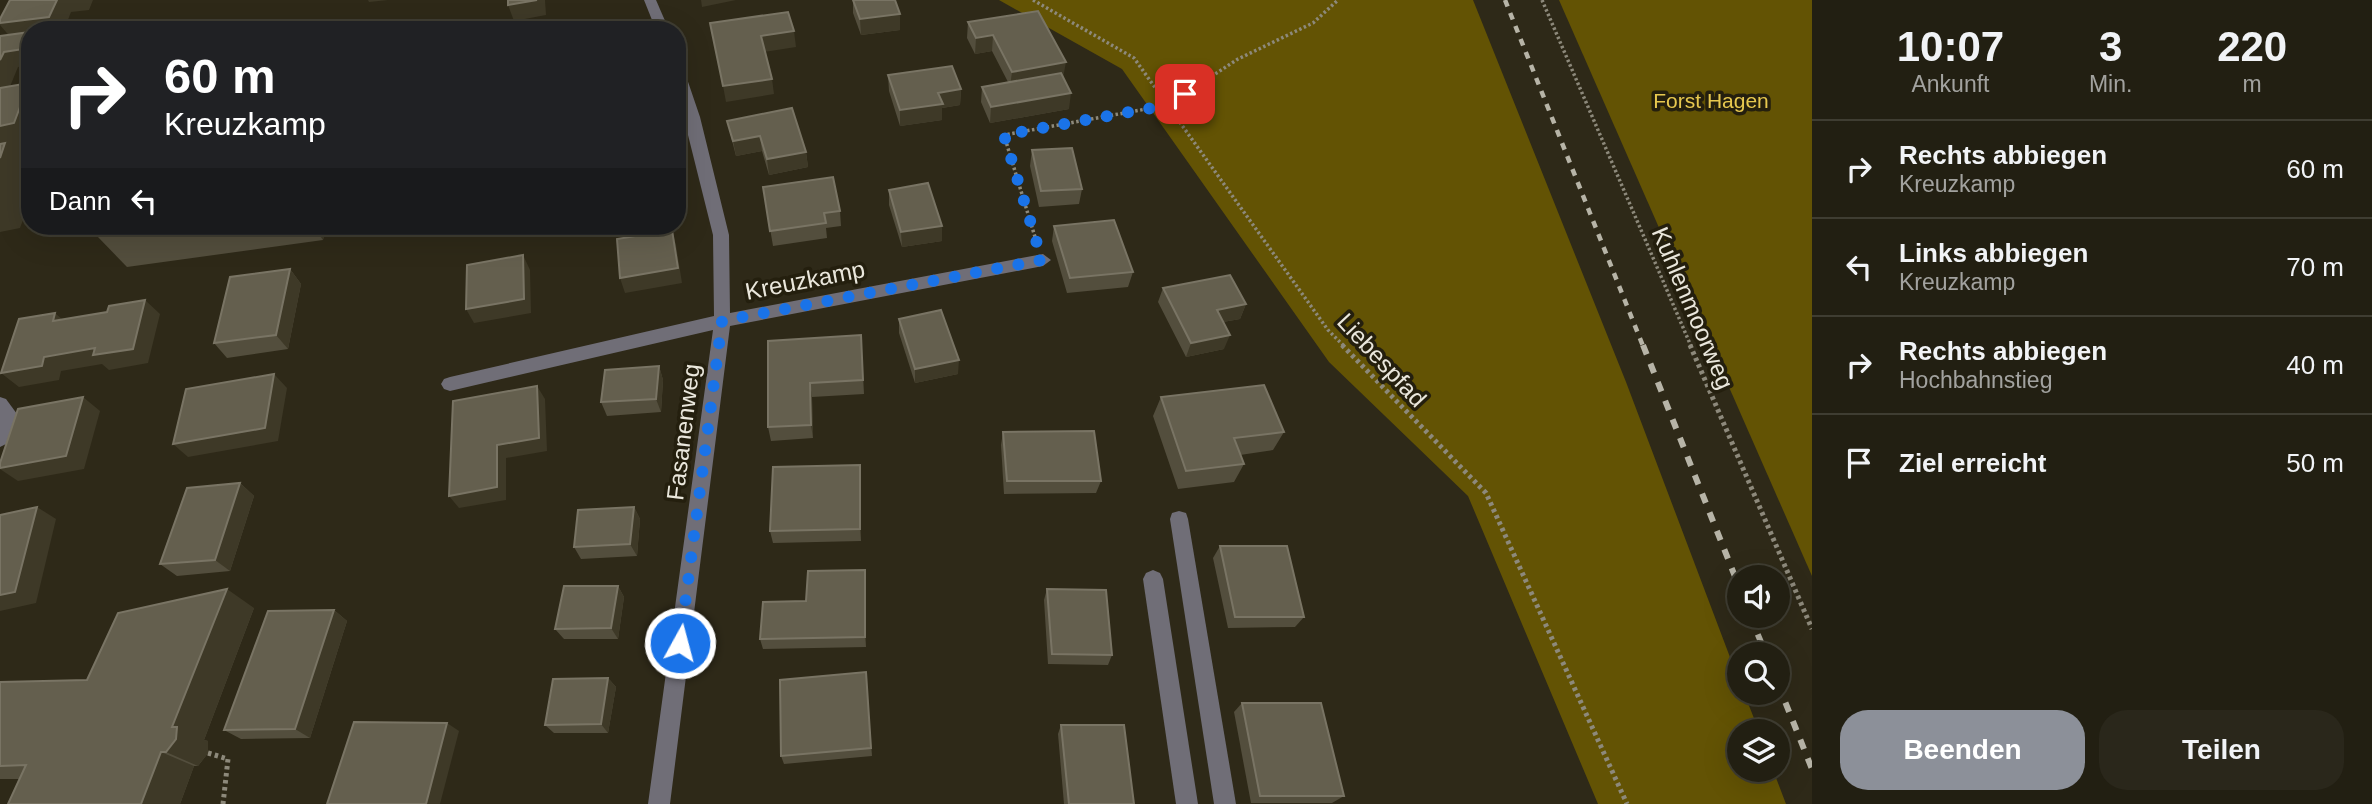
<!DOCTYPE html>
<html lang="de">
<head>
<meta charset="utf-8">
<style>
  body { margin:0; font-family:Arial,sans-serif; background:#2a271b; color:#f1f3f6; height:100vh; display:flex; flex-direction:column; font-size:26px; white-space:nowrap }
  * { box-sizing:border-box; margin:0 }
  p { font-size:23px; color:#a2a29f }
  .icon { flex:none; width:38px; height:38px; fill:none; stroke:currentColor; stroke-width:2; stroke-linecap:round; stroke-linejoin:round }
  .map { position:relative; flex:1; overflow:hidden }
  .side { display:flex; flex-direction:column; background:#221f12; width:560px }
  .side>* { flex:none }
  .hud { position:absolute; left:21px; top:21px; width:665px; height:214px; border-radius:28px; box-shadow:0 7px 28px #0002,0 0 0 2px #3f3d32; background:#202124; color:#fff; overflow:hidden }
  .tools { position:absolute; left:1727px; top:565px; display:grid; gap:14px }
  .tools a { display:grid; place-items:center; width:63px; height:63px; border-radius:50%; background:#221f12; box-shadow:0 7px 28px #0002,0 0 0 2px #3f3d32; font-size:35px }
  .pin { position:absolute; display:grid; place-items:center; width:60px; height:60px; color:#fff; margin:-30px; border-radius:14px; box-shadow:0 4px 10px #0006 }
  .me { position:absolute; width:77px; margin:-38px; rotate:7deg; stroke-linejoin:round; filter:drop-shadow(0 0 5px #0008) }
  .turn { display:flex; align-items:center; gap:24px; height:147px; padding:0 28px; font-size:32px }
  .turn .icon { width:91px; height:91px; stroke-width:2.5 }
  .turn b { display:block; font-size:49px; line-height:60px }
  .then { display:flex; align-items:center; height:66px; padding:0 28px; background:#0003; gap:14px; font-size:26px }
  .eta { display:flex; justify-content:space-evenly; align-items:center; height:119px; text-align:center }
  .eta b { font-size:42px; font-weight:800; line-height:49px }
  .button { display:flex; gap:14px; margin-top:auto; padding:14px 28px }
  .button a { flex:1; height:80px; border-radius:28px; background:#8c9099; color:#fff; font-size:28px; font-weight:800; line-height:80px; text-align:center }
  .button a+a { background:#2a271b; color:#f1f3f6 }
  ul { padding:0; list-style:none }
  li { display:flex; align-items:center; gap:21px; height:98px; padding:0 28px; border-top:2px solid #3f3d32 }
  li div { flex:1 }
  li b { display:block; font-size:26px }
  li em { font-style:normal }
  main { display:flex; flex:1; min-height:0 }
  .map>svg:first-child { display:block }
  .forest { fill:#635304 }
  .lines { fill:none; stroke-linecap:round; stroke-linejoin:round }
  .path-far1 { stroke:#8d897b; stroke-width:3.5; stroke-dasharray:2.5 2.5; stroke-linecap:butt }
  .path { stroke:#8d897b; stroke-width:5; stroke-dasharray:3.5 3.5; stroke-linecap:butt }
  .minor { fill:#706e77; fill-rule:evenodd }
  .rail-far1 { stroke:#b7b4a7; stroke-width:4.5; stroke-dasharray:7 7; stroke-linecap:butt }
  .rail { stroke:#b7b4a7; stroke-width:6; stroke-dasharray:10 10; stroke-linecap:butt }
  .wall { fill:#534e3d }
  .shaded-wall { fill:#3e3927 }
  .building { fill:#645f4e; stroke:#797464; stroke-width:2 }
  .route { stroke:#1a73e8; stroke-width:12; stroke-dasharray:0 21.6 }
  .labels { text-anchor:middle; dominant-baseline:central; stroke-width:7; stroke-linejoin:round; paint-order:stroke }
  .far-park-label { font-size:21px; fill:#e7c84f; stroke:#241f0e }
  .street-label { font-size:24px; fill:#eae7dc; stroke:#241f0e }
</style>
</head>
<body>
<main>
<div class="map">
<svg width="1812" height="804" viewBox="0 0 1812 804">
  <rect width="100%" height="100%" fill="#2e2918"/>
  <g class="forest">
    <path d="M 999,0 L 1473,0 L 1626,382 L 1739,681 L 1740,693 L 1744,693 L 1759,731 L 1740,732 L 1740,770 L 1773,770 L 1786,804 L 1598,804 L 1468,496 L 1329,362 L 1122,69 Z"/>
    <path d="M 1559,0 L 1812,0 L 1812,576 Z"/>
  </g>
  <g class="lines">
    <g class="path-far1">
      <path d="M 1033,0 L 1134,58 L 1328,330 L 1344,346"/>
      <path d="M 1542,0 L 1691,346"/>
      <path d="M 1035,237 L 1004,135 L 1168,105 L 1238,59 L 1313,23 L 1338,0"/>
    </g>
    <g class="path">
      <path d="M 1342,345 L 1486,493 L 1627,804"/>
      <path d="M 1690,345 L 1812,629"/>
      <path d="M 208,753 L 228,759 L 223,804"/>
    </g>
    <g class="minor">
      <path d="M 644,0 L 656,0 L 669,30 L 656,30 Z"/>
      <path d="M 677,66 L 684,70 L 700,117 L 729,235 L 730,313 L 1043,254 L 1051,260 L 1043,266 L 730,326 L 670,804 L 648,804 L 713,330 L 450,391 L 444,389 L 441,384 L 444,379 L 450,377 L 714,316 L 713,235 L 677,91 Z"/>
      <path d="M 0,397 L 6,399 L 17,414 L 6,444 L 0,447 Z"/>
      <path d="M 1179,511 L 1186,513 L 1188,519 L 1236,804 L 1214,804 L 1170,519 L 1172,513 Z"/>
      <path d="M 1153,570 L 1160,573 L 1163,579 L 1198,804 L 1176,804 L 1143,579 L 1146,573 Z"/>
    </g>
    <path class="rail-far1" d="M 1505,0 L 1643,346"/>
    <g class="rail">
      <path d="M 1643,345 L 1740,589"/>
      <path d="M 1750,616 L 1766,654"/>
      <path d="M 1778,684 L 1812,769"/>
    </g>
  </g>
  <g class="wall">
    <path d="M 853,0 L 895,0 L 900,14 L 900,30 L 861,35 L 853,13 Z"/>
    <path d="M 1038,11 L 1063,78 L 1069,109 L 990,123 L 981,102 L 982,87 L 1008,82 L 992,51 L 975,54 L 967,38 L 968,22 Z"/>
    <path d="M 888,75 L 961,89 L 960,105 L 942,108 L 942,120 L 900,126 L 889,91 Z"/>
    <path d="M 727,121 L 806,152 L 808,167 L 769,175 L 762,151 L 736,156 Z"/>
    <path d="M 1032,150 L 1082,189 L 1079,204 L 1039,207 L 1030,166 Z"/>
    <path d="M 763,187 L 840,211 L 841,226 L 826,228 L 827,238 L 773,246 Z"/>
    <path d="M 889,190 L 942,241 L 902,247 L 889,205 Z"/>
    <path d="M 98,226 L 326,226 L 323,240 L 127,267 L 96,235 Z"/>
    <path d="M 1054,226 L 1133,272 L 1128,287 L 1067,293 L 1052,241 Z"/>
    <path d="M 290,269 L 301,284 L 288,349 L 227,358 L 214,343 Z"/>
    <path d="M 1163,288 L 1246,304 L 1240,319 L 1223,322 L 1224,349 L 1186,357 L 1158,302 Z"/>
    <path d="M 899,319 L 958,374 L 915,383 L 899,333 Z"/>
    <path d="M 861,335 L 864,394 L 812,397 L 813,438 L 771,441 L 768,427 L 768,341 Z"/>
    <path d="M 659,366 L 663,380 L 661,412 L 607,416 L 601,402 Z"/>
    <path d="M 1161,397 L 1284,432 L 1273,450 L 1240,455 L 1244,464 L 1234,482 L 1178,489 L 1153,416 Z"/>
    <path d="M 1003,432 L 1101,481 L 1096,493 L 1004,494 L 1001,445 Z"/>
    <path d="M 861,478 L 861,541 L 773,543 L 770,531 Z"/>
    <path d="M 240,483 L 254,496 L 230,571 L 177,576 L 160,564 Z"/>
    <path d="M 634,507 L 640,519 L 637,556 L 581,559 L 574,547 Z"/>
    <path d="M 1220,546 L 1304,617 L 1295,627 L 1228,628 L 1213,558 Z"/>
    <path d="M 866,581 L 866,647 L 763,649 L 760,639 L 806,601 Z"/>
    <path d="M 618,586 L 624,597 L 618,639 L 564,639 L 555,629 Z"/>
    <path d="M 1047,589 L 1112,655 L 1108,665 L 1048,664 L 1044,600 Z"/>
    <path d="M 254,608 L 204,740 L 208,741 L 208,753 L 198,766 L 194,766 L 180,804 L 8,804 L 20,779 L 0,779 L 0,682 L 87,680 Z"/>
    <path d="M 334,610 L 347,621 L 310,738 L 241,739 L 224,730 Z"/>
    <path d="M 866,672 L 872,756 L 784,764 L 781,756 Z"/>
    <path d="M 608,678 L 616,687 L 608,733 L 554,733 L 545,725 Z"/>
    <path d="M 1242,703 L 1344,796 L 1332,803 L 1251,803 L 1234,712 Z"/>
    <path d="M 1061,725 L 1134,804 L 1064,804 L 1058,734 Z"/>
  </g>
  <g class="shaded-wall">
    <path d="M 57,0 L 93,0 L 89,10 L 71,12 L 64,30 L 30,30 L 30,37 L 12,39 L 0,25 L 0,23 Z"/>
    <path d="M 368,0 L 388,0 L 369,2 Z"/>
    <path d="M 537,0 L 545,0 L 546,15 L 514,21 L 508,5 Z"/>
    <path d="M 701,0 L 736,0 L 702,7 Z"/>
    <path d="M 900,14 L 900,30 L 861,35 L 860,19 Z"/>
    <path d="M 794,31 L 796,47 L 764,52 L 761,36 Z"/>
    <path d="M 993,35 L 992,51 L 975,54 L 976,38 Z"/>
    <path d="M 30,48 L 30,66 L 18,67 L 9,89 L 29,83 L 30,84 L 30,159 L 22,161 L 30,168 L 30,201 L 20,228 L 0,232 L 0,60 L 4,52 Z"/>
    <path d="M 1066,62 L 1063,78 L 1010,87 L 1012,72 Z"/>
    <path d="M 772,79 L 774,94 L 726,102 L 723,86 Z"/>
    <path d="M 961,89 L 960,105 L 942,108 L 942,120 L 900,126 L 900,110 L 938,93 Z"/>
    <path d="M 1071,93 L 1069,109 L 990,123 L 991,107 Z"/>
    <path d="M 760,136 L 762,151 L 736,156 L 733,141 Z"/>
    <path d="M 806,152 L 808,167 L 769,175 L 767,159 Z"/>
    <path d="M 313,226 L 326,226 L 323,240 Z"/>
    <path d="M 942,226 L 942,241 L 902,247 L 901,232 Z"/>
    <path d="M 672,230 L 676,245 L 682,283 L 625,293 L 620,278 Z"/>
    <path d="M 523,255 L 530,270 L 531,313 L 474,323 L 466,309 Z"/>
    <path d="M 290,269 L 301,284 L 288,349 L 276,335 Z"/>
    <path d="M 145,300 L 160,314 L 148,363 L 109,370 L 102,364 L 61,371 L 59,380 L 19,387 L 1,373 L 44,357 Z"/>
    <path d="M 1246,304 L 1240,319 L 1211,324 L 1217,310 Z"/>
    <path d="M 55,313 L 72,328 L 53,321 Z"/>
    <path d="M 1230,335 L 1224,349 L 1186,357 L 1191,343 Z"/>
    <path d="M 959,360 L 958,374 L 915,383 L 915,369 Z"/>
    <path d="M 659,366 L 663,380 L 661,412 L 656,399 Z"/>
    <path d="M 274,374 L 287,388 L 278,441 L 188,457 L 173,444 Z"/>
    <path d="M 810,383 L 812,397 L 813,438 L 811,425 Z"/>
    <path d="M 537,386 L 545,399 L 547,451 L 506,458 L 506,500 L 459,508 L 449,496 L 497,445 Z"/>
    <path d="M 83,397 L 100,411 L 84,469 L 18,481 L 0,469 L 0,468 Z"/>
    <path d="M 860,465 L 861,478 L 861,541 L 860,529 Z"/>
    <path d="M 240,483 L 254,496 L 230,571 L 215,560 Z"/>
    <path d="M 37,507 L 56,519 L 36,603 L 0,611 L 0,595 Z"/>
    <path d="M 634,507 L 640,519 L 637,556 L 630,544 Z"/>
    <path d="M 865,570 L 866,581 L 866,647 L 865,637 Z"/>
    <path d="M 618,586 L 624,597 L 618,639 L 611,628 Z"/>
    <path d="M 227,589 L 254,608 L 204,740 L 208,741 L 208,753 L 198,766 L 166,752 L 172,727 Z"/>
    <path d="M 334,610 L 347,621 L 310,738 L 295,729 Z"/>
    <path d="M 608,678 L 616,687 L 608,733 L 601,724 Z"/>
    <path d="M 447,723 L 459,731 L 440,804 L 426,804 Z"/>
    <path d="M 161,752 L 194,766 L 180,804 L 141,804 Z"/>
  </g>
  <g class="building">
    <path d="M 10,0 L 57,0 L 49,17 L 0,23 L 0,19 Z"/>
    <path d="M 508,0 L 537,0 L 508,5 Z"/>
    <path d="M 853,0 L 895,0 L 900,14 L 860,19 Z"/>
    <path d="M 1038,11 L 1066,62 L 1012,72 L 993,35 L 976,38 L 968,22 Z"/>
    <path d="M 788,12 L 794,31 L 761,36 L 772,79 L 723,86 L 710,23 Z"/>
    <path d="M 30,32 L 30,48 L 4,52 L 0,60 L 0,36 Z"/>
    <path d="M 952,66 L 961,89 L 938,93 L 943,104 L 900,110 L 888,75 Z"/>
    <path d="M 1061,73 L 1071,93 L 991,107 L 982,87 Z"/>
    <path d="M 29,83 L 14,123 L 0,126 L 0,88 Z"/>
    <path d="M 792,108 L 806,152 L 767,159 L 760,136 L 733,141 L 727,121 Z"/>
    <path d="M 5,143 L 0,158 L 0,144 Z"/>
    <path d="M 1072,148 L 1082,189 L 1041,191 L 1032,150 Z"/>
    <path d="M 833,177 L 840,211 L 824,213 L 826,223 L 770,231 L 763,187 Z"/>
    <path d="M 928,183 L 942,226 L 901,232 L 889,190 Z"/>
    <path d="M 1114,220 L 1133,272 L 1070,278 L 1054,226 Z"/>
    <path d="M 98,226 L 163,226 L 96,235 Z"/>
    <path d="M 672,230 L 678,268 L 620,278 L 617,239 Z"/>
    <path d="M 523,255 L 524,299 L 466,309 L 467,265 Z"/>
    <path d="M 290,269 L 276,335 L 214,343 L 230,277 Z"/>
    <path d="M 1230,275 L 1246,304 L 1217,310 L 1230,335 L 1191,343 L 1163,288 Z"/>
    <path d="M 145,300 L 133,349 L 93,355 L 95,348 L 44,357 L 42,366 L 1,373 L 19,319 L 55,313 L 53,321 L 107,312 L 109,306 Z"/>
    <path d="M 941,310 L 959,360 L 915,369 L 899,319 Z"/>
    <path d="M 861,335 L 863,380 L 810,383 L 811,425 L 768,427 L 768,341 Z"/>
    <path d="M 659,366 L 656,399 L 601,402 L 605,370 Z"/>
    <path d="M 274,374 L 265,428 L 173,444 L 186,389 Z"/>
    <path d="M 1264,385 L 1284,432 L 1234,438 L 1244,464 L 1186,471 L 1161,397 Z"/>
    <path d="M 537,386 L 539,438 L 497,445 L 497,487 L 449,496 L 453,401 Z"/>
    <path d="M 83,397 L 66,456 L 0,468 L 0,463 L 18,409 Z"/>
    <path d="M 1094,431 L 1101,481 L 1007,481 L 1003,432 Z"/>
    <path d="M 860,465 L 860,529 L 770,531 L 773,467 Z"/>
    <path d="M 240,483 L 215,560 L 160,564 L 187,488 Z"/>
    <path d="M 37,507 L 15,592 L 0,595 L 0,515 Z"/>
    <path d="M 634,507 L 630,544 L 574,547 L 578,510 Z"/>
    <path d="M 1220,546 L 1287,546 L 1304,617 L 1235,617 Z"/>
    <path d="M 865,570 L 865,637 L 760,639 L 763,602 L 806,601 L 808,571 Z"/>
    <path d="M 564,586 L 618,586 L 611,628 L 555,629 Z"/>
    <path d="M 227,589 L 172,727 L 177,727 L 176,739 L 166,752 L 161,752 L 141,804 L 8,804 L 26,765 L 0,766 L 0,682 L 87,680 L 118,613 Z"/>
    <path d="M 1047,589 L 1106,590 L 1112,655 L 1052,654 Z"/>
    <path d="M 334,610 L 295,729 L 224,730 L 268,611 Z"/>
    <path d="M 866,672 L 871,748 L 781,756 L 780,680 Z"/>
    <path d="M 608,678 L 601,724 L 545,725 L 553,679 Z"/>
    <path d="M 1242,703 L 1321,703 L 1344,796 L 1260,796 Z"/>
    <path d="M 354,722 L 447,723 L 426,804 L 327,804 Z"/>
    <path d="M 1061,725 L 1124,725 L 1134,804 L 1069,804 Z"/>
  </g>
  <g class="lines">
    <path class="route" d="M 680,643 L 722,321 L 1042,260 L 1004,135 L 1168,105 L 1185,94"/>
  </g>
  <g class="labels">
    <g class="far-park-label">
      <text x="1711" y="100">Forst Hagen</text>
    </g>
    <g class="street-label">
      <text transform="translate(805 280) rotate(-11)">Kreuzkamp</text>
      <text transform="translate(1693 308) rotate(67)">Kuhlenmoorweg</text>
      <text transform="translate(1382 360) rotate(47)">Liebespfad</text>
      <text transform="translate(683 432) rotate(-83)">Fasanenweg</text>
    </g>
  </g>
</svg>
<div class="tools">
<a><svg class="icon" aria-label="sound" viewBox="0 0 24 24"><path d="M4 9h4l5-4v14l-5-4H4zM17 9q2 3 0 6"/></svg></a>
<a><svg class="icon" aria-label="search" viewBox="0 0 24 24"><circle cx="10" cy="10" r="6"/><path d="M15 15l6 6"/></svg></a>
<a><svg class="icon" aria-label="layers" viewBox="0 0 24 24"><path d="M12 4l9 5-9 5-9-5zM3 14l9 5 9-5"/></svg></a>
</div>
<div class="pin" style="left:1185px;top:94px;background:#d93025"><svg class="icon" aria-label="arrive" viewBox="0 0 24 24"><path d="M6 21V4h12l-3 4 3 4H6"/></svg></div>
<svg class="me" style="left:680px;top:643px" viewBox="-20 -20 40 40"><circle r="17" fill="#1a73e8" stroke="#fff" stroke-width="3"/><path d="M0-11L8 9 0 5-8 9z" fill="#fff"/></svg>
<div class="hud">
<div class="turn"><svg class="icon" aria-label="right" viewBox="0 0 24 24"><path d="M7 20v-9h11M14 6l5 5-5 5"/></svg><div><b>60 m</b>Kreuzkamp</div></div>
<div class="then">Dann<svg class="icon" aria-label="left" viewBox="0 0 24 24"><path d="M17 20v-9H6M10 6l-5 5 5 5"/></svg></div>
</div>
</div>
<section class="side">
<div class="eta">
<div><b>10:07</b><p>Ankunft</p></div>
<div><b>3</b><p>Min.</p></div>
<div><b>220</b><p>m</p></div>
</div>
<ul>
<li><svg class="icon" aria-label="right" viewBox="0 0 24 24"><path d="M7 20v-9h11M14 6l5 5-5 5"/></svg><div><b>Rechts abbiegen</b><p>Kreuzkamp</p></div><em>60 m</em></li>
<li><svg class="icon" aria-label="left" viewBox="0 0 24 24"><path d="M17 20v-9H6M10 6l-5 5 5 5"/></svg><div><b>Links abbiegen</b><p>Kreuzkamp</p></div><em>70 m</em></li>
<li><svg class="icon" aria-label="right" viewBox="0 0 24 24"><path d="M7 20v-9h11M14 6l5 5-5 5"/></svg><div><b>Rechts abbiegen</b><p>Hochbahnstieg</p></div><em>40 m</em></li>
<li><svg class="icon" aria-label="arrive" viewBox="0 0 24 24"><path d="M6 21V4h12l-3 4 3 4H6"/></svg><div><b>Ziel erreicht</b></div><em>50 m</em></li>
</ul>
<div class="button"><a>Beenden</a><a>Teilen</a></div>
</section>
</main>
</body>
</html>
